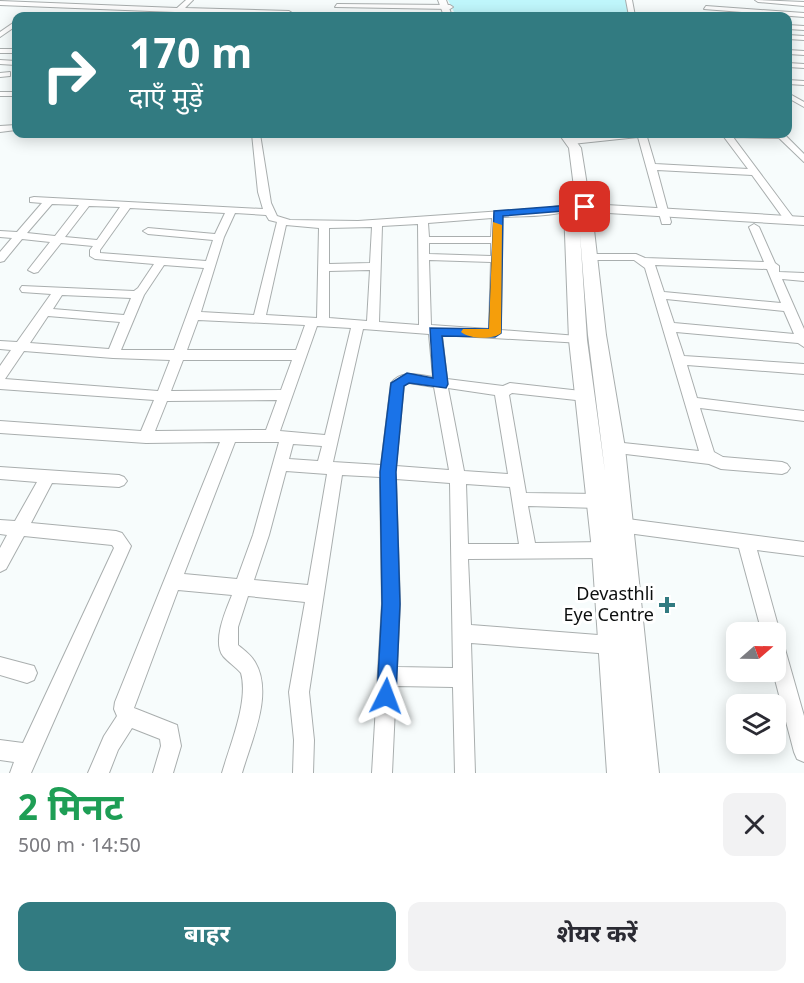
<!DOCTYPE html>
<html lang="hi">
<head>
<meta charset="utf-8">
<style>
  body { margin:0; font-family:Georgia,"Noto Sans Devanagari",serif; background:#f2f2f3; color:#2b2b33; height:100vh; display:flex; flex-direction:column; font-size:22px; white-space:nowrap }
  * { box-sizing:border-box; margin:0 }
  p { font-size:20px; color:#7c7c81 }
  .icon { flex:none; width:33px; height:33px; fill:none; stroke:currentColor; stroke-width:2; stroke-linecap:round; stroke-linejoin:round }
  .map { position:relative; height:773px; overflow:hidden }
  .details { display:flex; flex-direction:column; background:#fff; flex:1 }
  .details>* { flex:none }
  .hud { position:absolute; left:12px; top:12px; width:780px; height:126px; border-radius:12px; box-shadow:0 3px 15px #0003; background:#327b81; color:#fff; overflow:hidden }
  .needle { width:39px; rotate:70deg }
  .controls { position:absolute; left:726px; top:622px; display:grid; gap:12px }
  .controls a { display:grid; place-items:center; width:60px; height:60px; border-radius:12px; background:#fff; box-shadow:0 3px 15px #0003; font-size:30px }
  .pin { position:absolute; display:grid; place-items:center; width:51px; height:51px; color:#fff; margin:-26px; border-radius:12px; box-shadow:0 3px 9px #0006 }
  .me { position:absolute; width:66px; margin:-33px; rotate:3deg; stroke-linejoin:round; filter:drop-shadow(0 0 4px #0008) }
  .turn { display:flex; align-items:center; gap:21px; height:126px; padding:0 18px; font-size:27px }
  .turn .icon { width:78px; height:78px; stroke-width:2.5 }
  .turn b { display:block; font-size:42px; line-height:51px }
  .round { display:grid; place-items:center; flex:none; width:63px; height:63px; border-radius:12px; background:#f2f2f3 }
  .summary { display:flex; align-items:center; justify-content:space-between; height:102px; padding:0 18px }
  h1 { font-size:36px; font-weight:700; line-height:45px; color:#1e9e55 }
  .action { display:flex; gap:12px; margin-top:auto; padding:12px 18px }
  .action a { flex:1; height:69px; border-radius:12px; background:#327b81; color:#fff; font-size:24px; font-weight:700; line-height:69px; text-align:center }
  .action a+a { background:#f2f2f3; color:#2b2b33 }
  .map>svg:first-child { display:block }
  .green { fill:#c0f7fc }
  .lines { fill:none; stroke-linecap:round; stroke-linejoin:round }
  .street-casing { stroke:#a9aeae; stroke-width:2 }
  .secondary-casing { stroke:#a9aeae; stroke-width:2 }
  .street { fill:#fff; fill-rule:evenodd }
  .secondary { fill:#fff; fill-rule:evenodd }
  .route { fill:#1a73e8; stroke:#114b97; stroke-width:1.5 }
  .slow { fill:#f59e0b }
  .poi-dot { fill:#327b81; stroke:#fff; stroke-width:2 }
  .labels { text-anchor:middle; dominant-baseline:central; stroke-width:6; stroke-linejoin:round; paint-order:stroke }
  .near-poi-label { font-size:18px; fill:#0d0f0f; stroke:#fff; text-anchor:end }
</style>
</head>
<body>
<div class="map">
<svg width="804" height="773" viewBox="0 0 804 773">
  <rect width="100%" height="100%" fill="#f7fcfc"/>
  <path class="green" d="M 448,0 L 629,0 L 632,16 L 456,16 Z"/>
  <g class="lines">
    <g class="street-casing">
      <g id="street">
        <path d="M 186,0 L 193,0 L 185,8 L 289,11 L 292,13 L 289,15 L 181,12 L 178,16 L 172,16 L 175,12 L 0,5 L 0,1 L 177,8 Z"/>
        <path d="M 626,0 L 632,0 L 635,16 L 629,16 Z"/>
        <path d="M 755,0 L 804,2 L 804,6 L 758,2 Z"/>
        <path d="M 337,4 L 450,5 L 453,7 L 450,9 L 335,7 Z"/>
        <path d="M 706,6 L 804,13 L 804,17 L 704,9 Z"/>
        <path d="M 16,21 L 16,26 L 0,37 L 0,32 Z"/>
        <path d="M 788,25 L 804,26 L 804,30 L 788,29 Z"/>
        <path d="M 788,35 L 804,36 L 804,40 L 788,39 Z"/>
        <rect x="0" y="49" width="16" height="4"/>
        <path d="M 788,50 L 804,51 L 804,55 L 788,54 Z"/>
        <path d="M 0,60 L 16,61 L 16,65 L 0,64 Z"/>
        <path d="M 788,63 L 804,64 L 804,68 L 788,67 Z"/>
        <path d="M 10,72 L 10,76 L 0,77 L 0,73 Z"/>
        <path d="M 788,80 L 804,81 L 804,85 L 788,84 Z"/>
        <rect x="0" y="92" width="16" height="4"/>
        <path d="M 788,93 L 804,102 L 804,107 L 788,98 Z"/>
        <path d="M 16,125 L 16,130 L 0,132 L 0,126 Z"/>
        <path d="M 252,134 L 260,134 L 271,203 L 277,216 L 290,220 L 358,221 L 547,208 L 571,204 L 576,207 C 562,217 521,216 502,217 L 501,330 L 578,336 L 584,340 L 582,343 L 442,335 L 447,379 L 503,386 L 510,383 L 590,392 L 592,396 L 585,401 L 512,393 L 509,395 L 526,493 L 598,494 L 604,496 L 606,501 L 604,506 L 598,508 L 528,506 L 535,543 L 604,542 L 610,545 L 612,550 L 610,555 L 604,558 L 468,559 L 471,625 L 611,636 L 618,638 L 620,645 L 618,652 L 611,654 L 471,643 L 475,773 L 455,773 L 453,687 L 396,686 L 392,773 L 372,773 L 382,604 L 380,477 L 342,475 L 309,692 L 314,740 L 313,773 L 293,773 L 294,740 L 289,692 L 305,602 L 248,596 L 238,627 L 238,645 C 244,650 251,655 255,662 C 274,694 251,741 242,773 L 222,773 C 230,745 249,701 241,673 C 236,667 228,662 223,656 C 212,641 226,610 232,595 L 178,590 L 134,708 L 177,725 L 181,746 L 173,773 L 153,773 L 161,746 L 160,739 L 132,728 L 118,750 L 109,773 L 88,773 L 104,736 L 117,716 L 114,709 L 115,702 L 220,442 L 146,443 L 0,433 L 0,421 L 141,431 L 154,400 L 0,389 L 0,366 L 11,350 L 0,349 L 0,341 L 17,342 L 51,294 L 22,292 L 20,289 L 22,286 L 134,291 L 138,288 L 154,264 L 95,259 L 90,256 L 90,250 L 93,246 L 61,243 L 38,272 L 34,273 L 28,270 L 50,242 L 22,239 L 4,261 L 0,262 L 0,252 L 12,238 L 0,237 L 0,231 L 17,232 L 42,203 L 30,202 L 30,198 L 34,197 L 263,209 L 258,192 ZM 52,204 L 79,205 L 55,236 L 27,233 ZM 89,206 L 120,207 L 97,240 L 65,237 ZM 130,208 L 225,213 L 215,234 L 148,228 L 143,231 L 148,234 L 213,240 L 206,261 L 100,253 L 100,250 ZM 235,213 L 266,215 L 269,220 L 277,222 L 254,315 L 201,312 L 224,237 ZM 492,218 L 491,237 L 429,237 L 428,223 ZM 418,224 L 419,325 L 379,322 L 382,226 ZM 286,225 L 319,228 L 317,318 L 266,315 ZM 372,227 L 370,263 L 329,264 L 329,228 ZM 429,243 L 491,243 L 491,256 L 429,254 ZM 429,260 L 491,262 L 489,329 L 431,325 ZM 164,265 L 204,268 L 174,350 L 121,350 L 144,295 ZM 370,270 L 367,321 L 329,318 L 329,271 ZM 62,295 L 131,298 L 124,315 L 53,309 ZM 48,316 L 120,322 L 109,349 L 30,343 ZM 198,320 L 305,325 L 296,350 L 187,350 ZM 317,326 L 351,328 L 325,435 L 280,431 ZM 363,329 L 429,334 L 433,377 C 418,375 402,369 391,383 L 381,465 L 333,462 ZM 24,351 L 113,358 L 170,360 L 158,391 L 5,379 ZM 183,360 L 292,360 L 281,390 L 171,391 ZM 409,383 L 434,387 L 449,470 L 396,466 L 404,385 ZM 448,388 L 495,395 L 508,474 L 464,471 ZM 277,400 L 266,430 L 155,431 L 167,401 ZM 235,442 L 279,442 L 253,535 L 237,579 L 184,574 ZM 293,444 L 322,446 L 318,461 L 289,459 ZM 286,471 L 327,474 L 308,585 L 254,580 L 269,535 ZM 396,479 L 450,483 L 453,668 L 397,667 L 400,604 ZM 466,484 L 510,487 L 519,544 L 468,544 Z"/>
        <path d="M 621,134 L 784,134 L 804,154 L 804,162 L 779,138 L 733,137 L 795,220 L 794,222 L 786,222 L 752,175 L 657,170 L 671,222 L 670,224 L 662,224 L 638,137 L 572,144 L 568,141 L 572,138 ZM 647,137 L 724,137 L 748,169 L 655,164 Z"/>
        <path d="M 754,224 L 759,227 L 775,263 L 779,266 L 779,272 L 804,273 L 804,281 L 782,279 L 804,329 L 804,347 L 798,343 L 676,332 L 684,356 L 804,364 L 804,374 L 687,365 L 697,398 L 804,411 L 804,421 L 700,408 L 714,452 L 723,457 L 782,462 L 787,464 L 790,468 L 787,472 L 782,474 L 721,469 L 709,464 L 609,452 L 607,448 L 609,444 L 614,442 L 699,451 L 645,268 L 634,260 L 591,260 L 585,257 L 591,254 L 636,254 L 645,258 L 764,262 L 749,227 ZM 655,265 L 767,269 L 781,303 L 664,292 ZM 666,299 L 784,311 L 794,334 L 674,323 Z"/>
        <path d="M 0,467 L 119,475 L 124,477 L 127,481 L 124,485 L 119,487 L 52,483 L 31,523 L 116,531 L 122,533 L 131,546 L 31,773 L 10,773 L 14,762 L 0,760 L 0,740 L 23,743 L 114,548 L 112,545 L 24,536 L 6,569 L 0,572 L 0,548 L 7,535 L 0,534 L 0,520 L 15,521 L 37,482 L 0,479 Z"/>
        <path d="M 620,518 L 804,542 L 804,556 L 757,550 L 780,633 L 776,640 L 783,642 L 785,649 L 804,716 L 804,762 L 797,759 L 794,752 L 773,672 L 776,672 L 776,633 L 762,633 L 739,548 L 620,532 L 614,530 L 612,525 L 614,520 Z"/>
        <path d="M 0,657 L 34,666 L 37,673 L 34,680 L 27,683 L 0,675 Z"/>
      </g>
    </g>
    <g class="secondary-casing">
      <g id="secondary">
        <path d="M 438,0 L 446,0 L 452,16 L 444,16 Z"/>
        <path d="M 559,134 L 571,134 L 581,148 L 590,204 L 804,217 L 804,225 L 592,212 L 606,335 L 625,448 L 659,773 L 607,773 L 592,550 L 569,340 L 564,208 L 576,203 L 569,148 ZM 580,234 L 588,335 L 605,472 L 587,340 Z"/>
      </g>
    </g>
    <use href="#street" class="street"/>
    <use href="#secondary" class="secondary"/>
  </g>
  <path class="route" d="M 585,204 L 590,207 L 588,209 L 503,216 L 501,333 L 495,337 L 442,336 L 448,384 L 446,388 L 409,383 L 404,386 L 396,472 L 400,604 L 396,696 L 393,703 L 386,706 L 379,703 L 377,696 L 382,604 L 380,472 L 391,383 L 407,373 L 433,378 L 430,328 L 489,329 L 494,211 Z"/>
  <path class="slow" d="M 493,222 L 502,225 L 501,333 C 494,340 469,339 461,332 L 463,329 L 489,329 Z"/>
  <path class="poi-dot" d="M664 596h6v6h6v6h-6v6h-6v-6h-6v-6h6z"/>
  <g class="labels">
    <g class="near-poi-label">
      <text x="654" y="595">Devasthli<tspan x="654" dy="21">Eye Centre</tspan></text>
    </g>
  </g>
</svg>
<div class="controls">
<a><svg class="needle" viewBox="-14 -14 28 28"><path d="M0-13l5 13h-10z" fill="#e53935"/><path d="M0 13l5-13h-10z" fill="#7c7c81"/></svg></a>
<a><svg class="icon" aria-label="layers" viewBox="0 0 24 24"><path d="M12 4l9 5-9 5-9-5zM3 14l9 5 9-5"/></svg></a>
</div>
<div class="pin" style="left:585px;top:207px;background:#d93025"><svg class="icon" aria-label="arrive" viewBox="0 0 24 24"><path d="M6 21V4h12l-3 4 3 4H6"/></svg></div>
<svg class="me" style="left:386px;top:696px" viewBox="-20 -20 40 40"><path d="M0-17L14 15 0 8-14 15z" fill="#1a73e8" stroke="#fff" stroke-width="4"/></svg>
<div class="hud">
<div class="turn"><svg class="icon" aria-label="right" viewBox="0 0 24 24"><path d="M7 20v-9h11M14 6l5 5-5 5"/></svg><div><b>170 m</b>दाएँ मुड़ें</div></div>
</div>
</div>
<section class="details">
<div class="summary"><div><h1>2 मिनट</h1><p>500 m · 14:50</p></div><a class="round"><svg class="icon" aria-label="close" viewBox="0 0 24 24"><path d="M6 6l12 12M18 6L6 18"/></svg></a></div>
<div class="action"><a>बाहर</a><a>शेयर करें</a></div>
</section>
</body>
</html>
